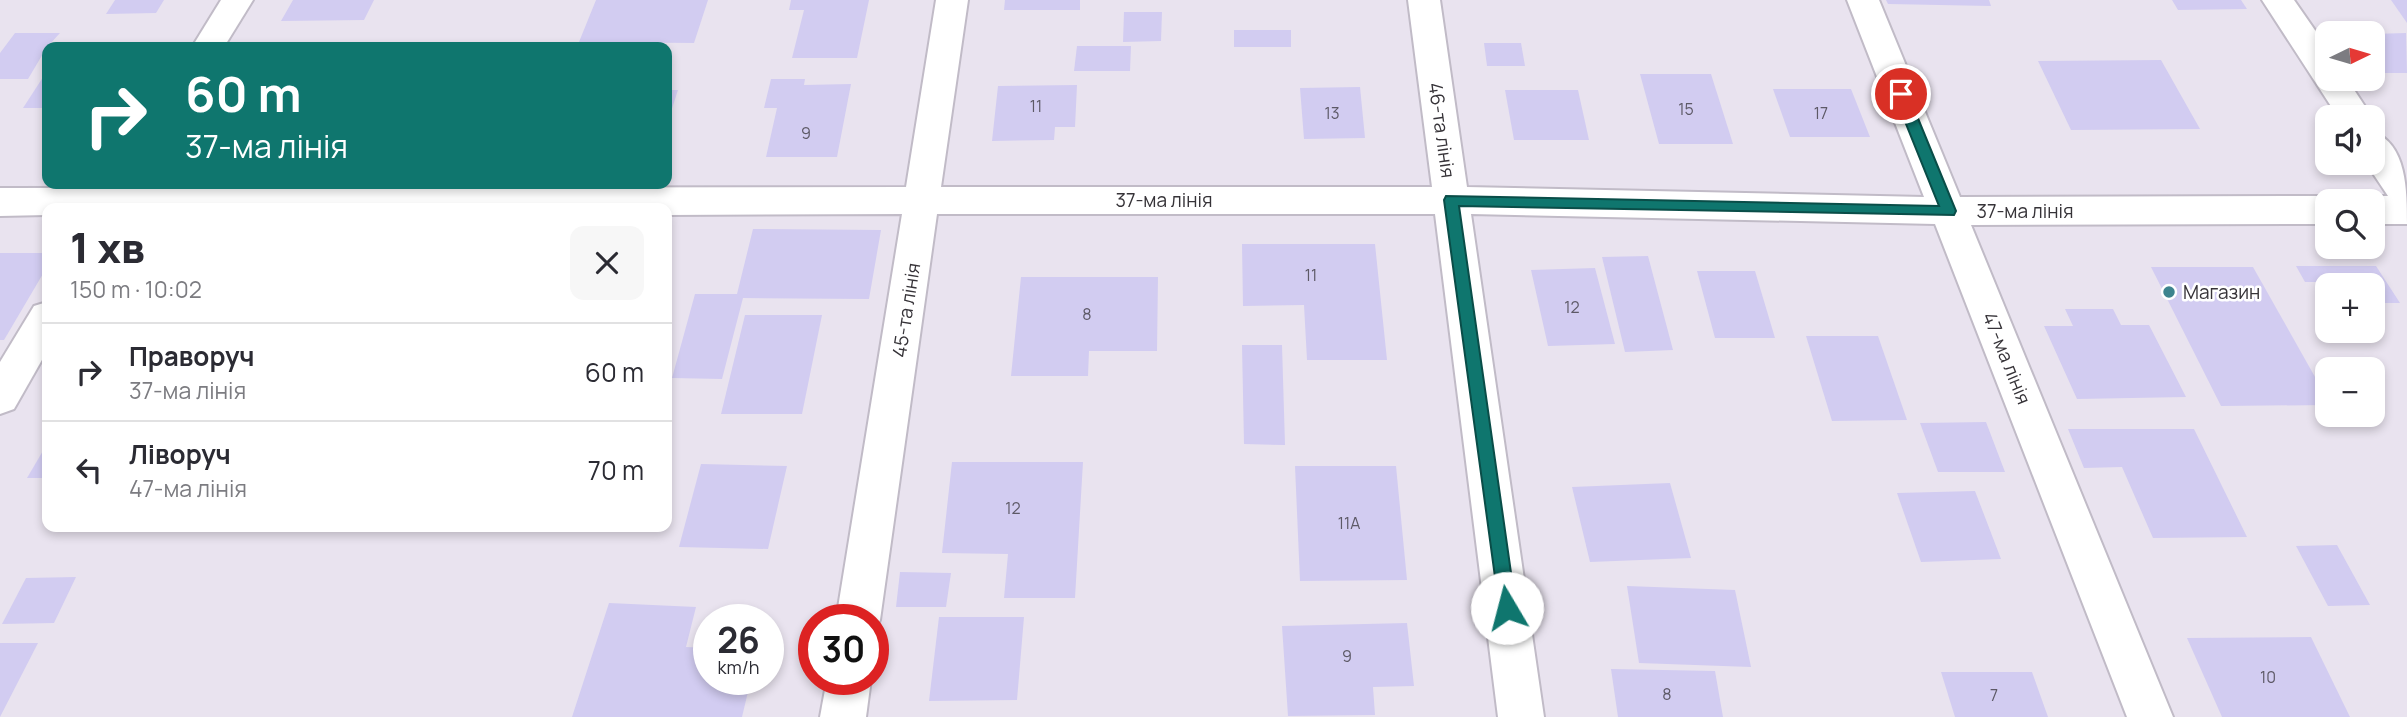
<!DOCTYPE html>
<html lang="uk">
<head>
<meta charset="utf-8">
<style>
  body { margin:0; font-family:Manrope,sans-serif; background:#f7f7f7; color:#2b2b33; height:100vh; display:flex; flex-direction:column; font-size:26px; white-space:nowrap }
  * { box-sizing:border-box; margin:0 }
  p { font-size:23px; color:#7c7c81 }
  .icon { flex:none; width:38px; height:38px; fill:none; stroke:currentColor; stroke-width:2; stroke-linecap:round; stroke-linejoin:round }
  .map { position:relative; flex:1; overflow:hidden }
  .side { position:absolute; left:42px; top:203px; width:630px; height:329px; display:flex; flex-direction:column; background:#fff; border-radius:14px; box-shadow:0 4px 10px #0003 }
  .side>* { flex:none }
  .banner { position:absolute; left:42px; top:42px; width:630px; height:147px; border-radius:14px; box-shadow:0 4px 10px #0003; background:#0f766e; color:#fff; overflow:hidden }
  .needle { width:46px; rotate:85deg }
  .controls { position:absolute; left:2315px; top:21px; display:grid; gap:14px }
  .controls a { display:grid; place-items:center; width:70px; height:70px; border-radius:14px; background:#fff; box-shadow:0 4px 10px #0003; font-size:35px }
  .speed { position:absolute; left:693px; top:604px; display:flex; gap:14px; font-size:35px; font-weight:700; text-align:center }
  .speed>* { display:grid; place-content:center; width:91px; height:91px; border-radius:50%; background:#fff; box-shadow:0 4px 10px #0003; line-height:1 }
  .speed small { font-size:18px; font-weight:400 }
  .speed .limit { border:10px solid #d22; background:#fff; color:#111 }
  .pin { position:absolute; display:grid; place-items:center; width:60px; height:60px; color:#fff; margin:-30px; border:4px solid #fff; border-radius:50%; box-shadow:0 2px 7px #0007 }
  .me { position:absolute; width:77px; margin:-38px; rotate:352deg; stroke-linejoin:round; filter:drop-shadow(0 0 5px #0008) }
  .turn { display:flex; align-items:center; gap:24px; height:147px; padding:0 28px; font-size:32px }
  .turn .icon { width:91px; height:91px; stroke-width:2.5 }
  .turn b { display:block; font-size:49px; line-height:60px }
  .round { display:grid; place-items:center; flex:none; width:74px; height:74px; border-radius:14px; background:#f7f7f7 }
  .headline { display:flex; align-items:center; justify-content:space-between; height:119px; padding:0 28px }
  h1 { font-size:42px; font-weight:800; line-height:52px }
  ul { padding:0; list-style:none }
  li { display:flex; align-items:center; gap:21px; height:98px; padding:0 28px; border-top:2px solid #e1e1e2 }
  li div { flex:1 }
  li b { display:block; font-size:26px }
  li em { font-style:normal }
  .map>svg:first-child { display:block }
  .building { fill:#d2ccf1 }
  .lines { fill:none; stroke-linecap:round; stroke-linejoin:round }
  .minor-casing { stroke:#c1bbc7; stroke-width:4 }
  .minor { fill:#fff; fill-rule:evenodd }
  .route { fill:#0f766e; stroke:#0a4d48; stroke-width:2 }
  .poi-dot { fill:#3d848e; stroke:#fff; stroke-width:2.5 }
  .labels { text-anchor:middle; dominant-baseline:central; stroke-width:5; stroke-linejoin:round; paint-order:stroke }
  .number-label { font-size:16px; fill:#5d5966 }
  .street-label { font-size:19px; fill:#363338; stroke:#fff }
  .poi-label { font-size:19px; fill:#363338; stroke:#fff; text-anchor:start }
</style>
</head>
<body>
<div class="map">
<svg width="2407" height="717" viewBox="0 0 2407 717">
  <rect width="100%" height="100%" fill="#e9e3ef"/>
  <g class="building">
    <path d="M 115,0 L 164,0 L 156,13 L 106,14 Z"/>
    <path d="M 293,0 L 374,0 L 364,20 L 281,21 Z"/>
    <path d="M 596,0 L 708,0 L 694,43 L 579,42 Z"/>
    <path d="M 791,0 L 869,0 L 857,58 L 792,58 L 804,10 L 789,10 Z"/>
    <path d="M 1005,0 L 1080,0 L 1080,10 L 1004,10 Z"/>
    <path d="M 1886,0 L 1989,0 L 1991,6 L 1888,4 Z"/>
    <path d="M 2172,0 L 2241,0 L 2247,9 L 2178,10 Z"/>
    <path d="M 2391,0 L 2407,0 L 2407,23 Z"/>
    <path d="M 1124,12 L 1162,12 L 1161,41 L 1123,42 Z"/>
    <rect x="1234" y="30" width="57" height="17"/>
    <path d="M 15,33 L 60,33 L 47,47 L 28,79 L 0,79 L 0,53 Z"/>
    <path d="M 2406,33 L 2407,73 L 2373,73 L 2373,34 Z"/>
    <path d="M 1484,43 L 1521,43 L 1525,66 L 1487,66 Z"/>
    <path d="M 1077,46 L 1131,46 L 1130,71 L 1074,71 Z"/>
    <path d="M 2161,60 L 2200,129 L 2071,130 L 2038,61 Z"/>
    <path d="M 47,71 L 47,108 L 23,108 Z"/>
    <path d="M 1640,74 L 1711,74 L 1733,144 L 1659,144 Z"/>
    <path d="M 771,79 L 805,79 L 804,85 L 851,84 L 837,157 L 766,157 L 777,108 L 764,108 Z"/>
    <path d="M 1077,85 L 1075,127 L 1055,127 L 1054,140 L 992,141 L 998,86 Z"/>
    <path d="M 1360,87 L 1365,138 L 1304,139 L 1300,88 Z"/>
    <path d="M 1773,89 L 1851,89 L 1870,137 L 1790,137 Z"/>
    <path d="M 667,90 L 678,90 L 667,124 Z"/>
    <path d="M 1505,90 L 1578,90 L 1589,140 L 1514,140 Z"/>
    <path d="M 753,229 L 881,230 L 869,299 L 743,298 L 722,379 L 672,378 L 695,294 L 737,294 Z"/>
    <path d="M 1242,244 L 1375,244 L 1387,360 L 1307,360 L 1304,305 L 1243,306 Z"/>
    <path d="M 0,253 L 47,253 L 47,267 L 4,340 L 0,340 Z"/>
    <path d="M 1648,256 L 1673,350 L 1625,352 L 1602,257 Z"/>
    <path d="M 2296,266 L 2376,266 L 2400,303 L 2373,303 L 2373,285 L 2328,285 L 2328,292 L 2322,282 L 2305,282 Z"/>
    <path d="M 2151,267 L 2253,267 L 2328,400 L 2328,405 L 2221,406 Z"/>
    <path d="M 1595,268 L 1615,344 L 1548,346 L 1531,270 Z"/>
    <path d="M 1697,271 L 1755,271 L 1775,338 L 1715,338 Z"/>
    <path d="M 1021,277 L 1158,277 L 1157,351 L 1089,351 L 1088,376 L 1011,376 Z"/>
    <path d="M 2065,309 L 2113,309 L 2121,325 L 2149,325 L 2186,397 L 2077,399 L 2044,326 L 2073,326 Z"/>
    <path d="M 745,315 L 822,315 L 802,414 L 721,414 Z"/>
    <path d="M 1806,336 L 1878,336 L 1907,420 L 1832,421 Z"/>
    <path d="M 1242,345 L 1282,345 L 1285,445 L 1244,444 Z"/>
    <path d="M 1986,422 L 2005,472 L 1938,472 L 1920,423 Z"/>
    <path d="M 2068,429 L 2194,429 L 2247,537 L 2153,538 L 2122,467 L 2084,468 Z"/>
    <path d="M 47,444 L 47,478 L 27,478 Z"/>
    <path d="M 952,462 L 1083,462 L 1075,598 L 1004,598 L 1008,554 L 942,553 Z"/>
    <path d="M 701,464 L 787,466 L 768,549 L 679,547 Z"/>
    <path d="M 1295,466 L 1396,466 L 1407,580 L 1300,581 Z"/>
    <path d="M 1670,483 L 1691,558 L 1590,562 L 1572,487 Z"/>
    <path d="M 1975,491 L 2001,559 L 1921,562 L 1897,493 Z"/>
    <path d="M 2337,545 L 2370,605 L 2328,606 L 2296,546 Z"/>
    <path d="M 900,572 L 951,573 L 946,607 L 896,607 Z"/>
    <path d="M 76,577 L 54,623 L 2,624 L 26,578 Z"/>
    <path d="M 1627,586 L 1735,590 L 1751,667 L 1639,663 Z"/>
    <path d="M 609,603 L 696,607 L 686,647 L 709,648 L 709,679 L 751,679 L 742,717 L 572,717 Z"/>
    <path d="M 939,617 L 1024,617 L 1017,700 L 929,701 Z"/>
    <path d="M 1407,623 L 1414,686 L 1373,687 L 1375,715 L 1288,716 L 1282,626 Z"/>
    <path d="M 2311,637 L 2350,717 L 2222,717 L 2187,638 Z"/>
    <path d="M 0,643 L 38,643 L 0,717 Z"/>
    <path d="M 1611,669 L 1715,671 L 1723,717 L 1618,717 Z"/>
    <path d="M 1941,672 L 2032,672 L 2048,717 L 1955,717 Z"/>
  </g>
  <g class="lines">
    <g class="minor-casing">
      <g id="minor">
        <path d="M 221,0 L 253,0 L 224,47 L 192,47 Z"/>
        <path d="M 936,0 L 968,0 L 941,187 L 1432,187 L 1408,0 L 1440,0 L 1467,187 L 1924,197 L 1847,0 L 1879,0 L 1960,197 L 2328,196 L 2341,200 L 2328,201 L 2328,224 L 1971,225 L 2173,717 L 2127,717 L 1935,224 L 1471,214 L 1544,717 L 1498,717 L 1435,214 L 937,214 L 880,620 L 873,635 L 873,620 L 836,620 L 902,214 L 667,215 L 667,208 L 47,208 L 47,215 L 0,216 L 0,188 L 906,187 Z"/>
        <path d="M 2262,0 L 2294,0 L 2328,49 L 2328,79 L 2347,79 L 2372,117 L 2338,117 Z"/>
        <path d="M 2373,132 C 2407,144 2407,191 2407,224 L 2373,224 L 2373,201 L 2360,201 L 2373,196 L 2388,196 L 2366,163 L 2373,163 Z"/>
        <path d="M 47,302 L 47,351 L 14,409 L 0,414 L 0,362 L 34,306 Z"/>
        <path d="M 827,679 L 871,679 L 866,717 L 820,717 Z"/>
      </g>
    </g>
    <use href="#minor" class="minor"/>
  </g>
  <path class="route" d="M 1901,89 L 1908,94 L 1956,211 L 1954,215 L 1459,206 L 1516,608 L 1513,614 L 1507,616 L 1500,614 L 1444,200 L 1446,196 L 1939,206 L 1894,94 Z"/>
  <circle class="poi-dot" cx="2169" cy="292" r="7"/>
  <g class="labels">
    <g class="number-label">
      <text x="1036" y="106">11</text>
      <text x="1686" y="109">15</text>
      <text x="1332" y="113">13</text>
      <text x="1821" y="113">17</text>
      <text x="806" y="133">9</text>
      <text x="1311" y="275">11</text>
      <text x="1572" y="307">12</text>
      <text x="1087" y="314">8</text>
      <text x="1013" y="508">12</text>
      <text x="1349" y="523">11А</text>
      <text x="1347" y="656">9</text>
      <text x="2268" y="677">10</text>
      <text x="1667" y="694">8</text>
      <text x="1994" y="695">7</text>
    </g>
    <g class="street-label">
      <text transform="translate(1442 130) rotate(82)">46-та лінія</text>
      <text x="1164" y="200">37-ма лінія</text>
      <text x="2025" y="211">37-ма лінія</text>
      <text transform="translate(906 310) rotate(-81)">45-та лінія</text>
      <text transform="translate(2007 358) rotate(68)">47-ма лінія</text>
    </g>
    <g class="poi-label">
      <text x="2183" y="292">Магазин</text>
    </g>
  </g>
</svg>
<div class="controls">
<a><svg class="needle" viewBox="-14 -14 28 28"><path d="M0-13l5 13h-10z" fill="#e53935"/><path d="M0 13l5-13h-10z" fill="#7c7c81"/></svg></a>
<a><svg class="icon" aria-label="sound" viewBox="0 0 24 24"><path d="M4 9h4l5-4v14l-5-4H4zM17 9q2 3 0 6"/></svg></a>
<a><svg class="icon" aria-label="search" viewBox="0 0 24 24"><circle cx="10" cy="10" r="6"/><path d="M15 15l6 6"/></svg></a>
<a>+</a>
<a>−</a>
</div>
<div class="speed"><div>26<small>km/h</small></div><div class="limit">30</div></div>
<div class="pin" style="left:1901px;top:94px;background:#d93025"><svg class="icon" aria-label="arrive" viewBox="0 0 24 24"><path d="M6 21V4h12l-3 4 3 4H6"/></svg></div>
<svg class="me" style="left:1507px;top:608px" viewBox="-20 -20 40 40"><circle r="19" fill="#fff"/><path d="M0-13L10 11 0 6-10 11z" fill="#0f766e"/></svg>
<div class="banner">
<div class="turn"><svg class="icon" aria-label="right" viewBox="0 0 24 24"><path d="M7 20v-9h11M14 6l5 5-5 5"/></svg><div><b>60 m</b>37-ма лінія</div></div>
</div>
<section class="side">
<div class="headline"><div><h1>1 хв</h1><p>150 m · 10:02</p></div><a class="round"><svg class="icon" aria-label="close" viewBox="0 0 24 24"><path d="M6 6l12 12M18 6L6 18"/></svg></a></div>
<ul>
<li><svg class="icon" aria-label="right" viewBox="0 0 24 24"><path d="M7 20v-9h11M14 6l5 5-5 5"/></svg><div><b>Праворуч</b><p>37-ма лінія</p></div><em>60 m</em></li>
<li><svg class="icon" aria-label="left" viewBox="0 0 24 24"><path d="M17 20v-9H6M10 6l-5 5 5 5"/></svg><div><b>Ліворуч</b><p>47-ма лінія</p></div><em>70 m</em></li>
</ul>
</section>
</div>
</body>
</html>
